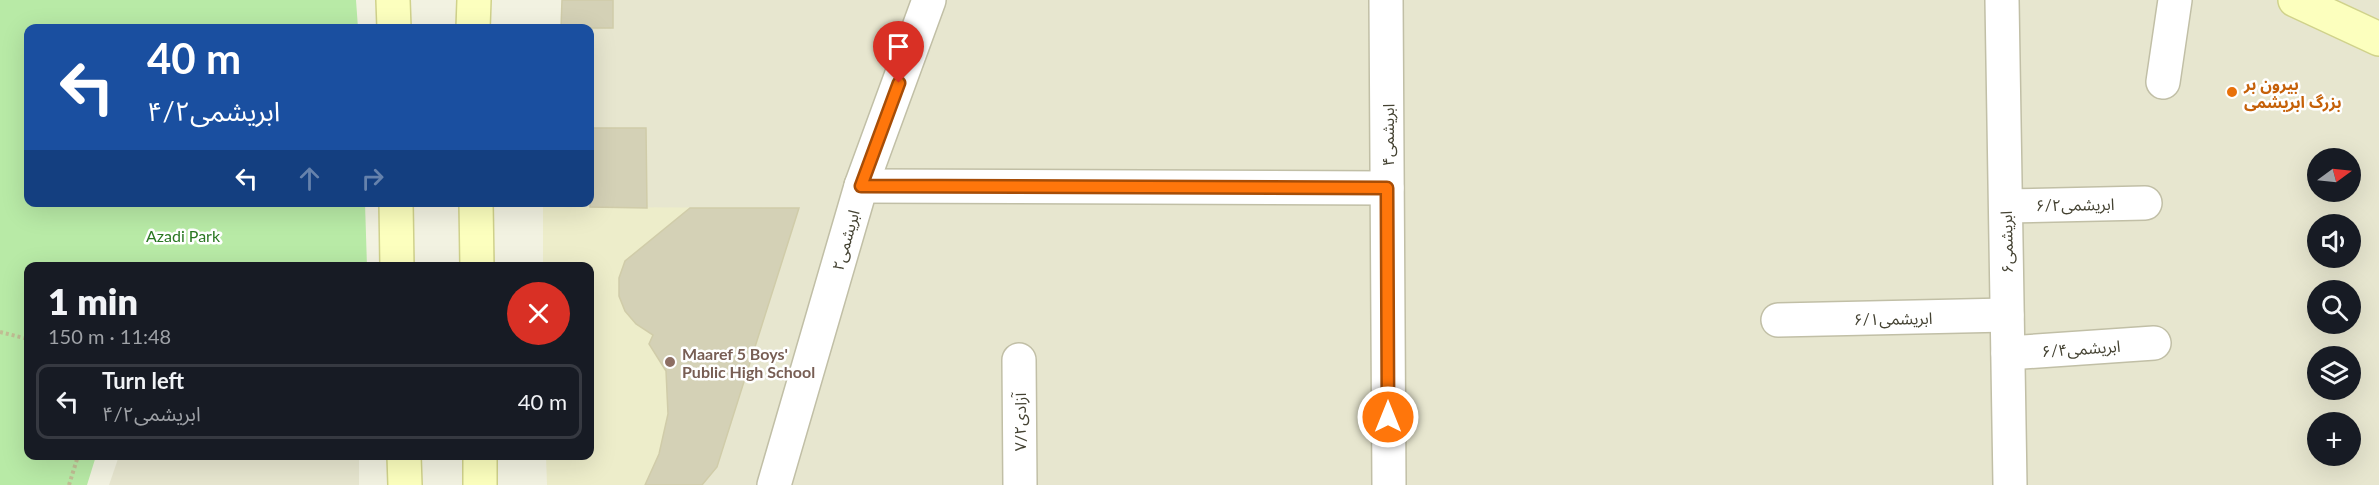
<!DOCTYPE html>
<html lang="en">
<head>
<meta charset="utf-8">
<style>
  body { margin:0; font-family:Lato,"Noto Sans Arabic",sans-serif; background:#242831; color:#f1f3f6; height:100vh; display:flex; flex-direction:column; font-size:22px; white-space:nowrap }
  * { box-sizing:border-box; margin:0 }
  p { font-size:20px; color:#9ea1a6 }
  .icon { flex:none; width:33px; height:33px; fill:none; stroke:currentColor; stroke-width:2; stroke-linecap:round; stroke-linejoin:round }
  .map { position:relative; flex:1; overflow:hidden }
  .sheet { position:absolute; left:24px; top:262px; width:570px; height:198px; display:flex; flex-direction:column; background:#171b24; border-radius:12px; box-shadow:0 6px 24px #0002 }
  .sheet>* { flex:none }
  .banner { position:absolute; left:24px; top:24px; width:570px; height:183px; border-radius:12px; box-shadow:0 6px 24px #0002; background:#1a4fa0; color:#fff; overflow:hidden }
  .needle { width:39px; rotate:75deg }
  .buttons { position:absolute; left:2307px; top:148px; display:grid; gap:12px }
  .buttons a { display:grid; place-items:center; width:54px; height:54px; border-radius:50%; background:#171b24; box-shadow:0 6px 24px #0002; font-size:30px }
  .pin { position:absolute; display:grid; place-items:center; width:51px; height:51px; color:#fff; margin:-62px -26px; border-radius:50% 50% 50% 0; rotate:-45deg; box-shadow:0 0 6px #0007 }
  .pin .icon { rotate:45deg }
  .me { position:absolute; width:66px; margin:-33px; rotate:0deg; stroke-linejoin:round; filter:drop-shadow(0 0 4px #0008) }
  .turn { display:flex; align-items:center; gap:21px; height:126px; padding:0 24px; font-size:27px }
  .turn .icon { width:78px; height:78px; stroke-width:2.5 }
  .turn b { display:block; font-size:42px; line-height:51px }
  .lanes { display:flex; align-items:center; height:57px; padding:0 24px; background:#0003; justify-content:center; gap:30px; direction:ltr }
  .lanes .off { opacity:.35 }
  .round { display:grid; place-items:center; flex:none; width:63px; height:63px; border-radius:32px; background:#242831 }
  .headline { display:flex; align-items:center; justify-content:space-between; height:102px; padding:0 24px }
  h1 { font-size:36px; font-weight:800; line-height:45px }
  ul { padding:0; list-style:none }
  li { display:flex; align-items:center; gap:18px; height:75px; margin:0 12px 9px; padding:0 12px; border:3px solid #363941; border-radius:12px }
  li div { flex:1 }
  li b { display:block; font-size:22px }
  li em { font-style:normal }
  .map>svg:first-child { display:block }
  .residential { fill:#e7e6cf; fill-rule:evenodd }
  .education { fill:#ededca }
  .green { fill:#b8eaa6 }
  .building { fill:#d4d1b6; stroke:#d0cca9; stroke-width:1.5 }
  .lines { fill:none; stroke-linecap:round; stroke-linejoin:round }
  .street-casing { stroke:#c1bfa6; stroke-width:36 }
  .secondary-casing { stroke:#d0d28b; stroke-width:36 }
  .path { stroke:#c1be94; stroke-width:4; stroke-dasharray:3 3; stroke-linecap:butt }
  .street { stroke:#fff; stroke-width:33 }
  .secondary { stroke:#fcffbe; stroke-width:33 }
  .route-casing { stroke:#a64d07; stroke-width:15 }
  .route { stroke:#ff760b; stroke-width:10 }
  .food-dot { fill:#e8710a; stroke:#fff; stroke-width:2 }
  .education-dot { fill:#8d6e63; stroke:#fff; stroke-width:2 }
  .labels { text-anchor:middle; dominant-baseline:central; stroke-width:5; stroke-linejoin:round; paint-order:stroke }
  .food-label { font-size:16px; font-weight:bold; fill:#c56008; stroke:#fff; text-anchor:start }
  .street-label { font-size:16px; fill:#444232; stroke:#fff }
  .park-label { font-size:16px; fill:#2a7822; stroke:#fff }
  .education-label { font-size:16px; font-weight:bold; fill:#785e54; stroke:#fff; text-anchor:start }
</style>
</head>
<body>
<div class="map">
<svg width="2379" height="485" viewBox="0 0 2379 485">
  <rect width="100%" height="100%" fill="#f2f2e1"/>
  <g class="residential">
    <path d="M 566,0 L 2379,0 L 2379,485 L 562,485 L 590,456 L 590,267 L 564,267 L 565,203 L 590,202 L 590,28 L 566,28 ZM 2318,159 L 2350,159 L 2350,192 L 2318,192 ZM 2318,225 L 2350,225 L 2350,258 L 2318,258 ZM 2318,291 L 2350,291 L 2350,324 L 2318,324 ZM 2318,357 L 2350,357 L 2350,390 L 2318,390 ZM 2318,423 L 2350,423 L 2350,456 L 2318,456 Z"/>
    <path d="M 119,456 L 359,456 L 359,485 L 109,485 Z"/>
  </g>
  <path class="education" d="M 543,207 L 799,208 L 717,467 L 702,485 L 547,485 L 546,456 L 590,456 L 590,267 L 543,267 Z"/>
  <path class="green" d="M 0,0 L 356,0 L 358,28 L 28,28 L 28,202 L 365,203 L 367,267 L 28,267 L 28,456 L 96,456 L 87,485 L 0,485 Z"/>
  <g class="building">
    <path d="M 562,0 L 613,0 L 613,28 L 561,28 Z"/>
    <path d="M 590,128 L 646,128 L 647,208 L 590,207 Z"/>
    <path d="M 690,208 L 799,208 L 717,467 L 702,485 L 645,485 L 659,454 L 668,414 L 666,371 L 649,344 L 653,335 L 636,324 L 625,311 L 619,296 L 619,278 L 625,261 Z"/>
  </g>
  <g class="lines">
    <g class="street-casing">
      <g id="street">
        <path d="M 1386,0 L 1389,485"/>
        <path d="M 2002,0 L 2010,485"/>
        <path d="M 2163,82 L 2175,0"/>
        <path d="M 861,186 L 1387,188"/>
        <path d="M 2006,206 L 2145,203"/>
        <path d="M 1778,320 L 2007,315"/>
        <path d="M 2008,353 L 2154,343"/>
        <path d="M 1019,360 L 1020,485"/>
        <path d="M 774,485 L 861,186 L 929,0"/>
      </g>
    </g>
    <g class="secondary-casing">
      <g id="secondary">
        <path d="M 393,0 L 394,28"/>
        <path d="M 2295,0 L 2379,39"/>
        <path d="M 473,28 L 474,0"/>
        <path d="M 396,202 L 397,267"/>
        <path d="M 476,202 L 477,267"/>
        <path d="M 404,456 L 405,485"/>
        <path d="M 480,456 L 480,485"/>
      </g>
    </g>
    <g class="path">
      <path d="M 0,332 L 28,339"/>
      <path d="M 69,485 L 78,456"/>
    </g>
    <use href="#street" class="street"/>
    <use href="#secondary" class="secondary"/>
  </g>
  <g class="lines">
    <g class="route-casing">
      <path id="route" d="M 899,83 L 861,186 L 1387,188 L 1388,417"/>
    </g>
    <use href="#route" class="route"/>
  </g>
  <circle class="food-dot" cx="2232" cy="92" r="6"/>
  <circle class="education-dot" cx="670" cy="362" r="6"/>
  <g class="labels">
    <g class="food-label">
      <text x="2244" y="83">بیرون بر<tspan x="2244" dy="18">بزرگ ابریشمی</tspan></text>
    </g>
    <g class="street-label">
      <text transform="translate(1387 135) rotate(-90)">ابریشمی۴</text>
      <text transform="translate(2075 204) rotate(-1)">۶/۲ابریشمی</text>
      <text transform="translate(845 240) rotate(-74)">ابریشمی۲</text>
      <text transform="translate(2006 242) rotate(-91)">ابریشمی۶</text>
      <text transform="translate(1893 318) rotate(-1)">۶/۱ابریشمی</text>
      <text transform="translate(2081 348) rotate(-4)">۶/۴ابریشمی</text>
      <text transform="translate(1019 422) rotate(-90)">۷/۲آزادی</text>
    </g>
    <g class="park-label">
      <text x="183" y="235">Azadi Park</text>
    </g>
    <g class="education-label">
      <text x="682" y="353">Maaref 5 Boys'<tspan x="682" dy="18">Public High School</tspan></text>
    </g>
  </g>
</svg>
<div class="buttons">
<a><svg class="needle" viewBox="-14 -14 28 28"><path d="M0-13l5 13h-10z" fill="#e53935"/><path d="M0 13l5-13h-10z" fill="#9ea1a6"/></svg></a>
<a><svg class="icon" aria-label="sound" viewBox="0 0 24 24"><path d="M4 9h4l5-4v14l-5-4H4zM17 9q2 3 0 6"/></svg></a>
<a><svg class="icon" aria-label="search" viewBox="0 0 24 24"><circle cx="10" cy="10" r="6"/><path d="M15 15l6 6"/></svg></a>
<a><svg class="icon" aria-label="layers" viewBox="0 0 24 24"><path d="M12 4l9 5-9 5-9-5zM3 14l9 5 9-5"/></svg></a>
<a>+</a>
</div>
<div class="pin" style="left:899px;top:83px;background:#d93025"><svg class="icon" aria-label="arrive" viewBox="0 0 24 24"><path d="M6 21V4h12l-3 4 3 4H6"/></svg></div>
<svg class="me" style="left:1388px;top:417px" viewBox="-20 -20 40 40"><circle r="17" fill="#ff760b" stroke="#fff" stroke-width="3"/><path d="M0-11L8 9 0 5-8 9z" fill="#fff"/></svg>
<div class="banner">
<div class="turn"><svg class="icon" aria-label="left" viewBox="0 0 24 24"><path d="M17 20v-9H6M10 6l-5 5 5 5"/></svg><div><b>40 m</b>ابریشمی۴/۲</div></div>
<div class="lanes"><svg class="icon" aria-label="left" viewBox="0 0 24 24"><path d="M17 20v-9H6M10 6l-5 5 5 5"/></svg><svg class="icon off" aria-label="ahead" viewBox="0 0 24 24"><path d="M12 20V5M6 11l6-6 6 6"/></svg><svg class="icon off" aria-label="right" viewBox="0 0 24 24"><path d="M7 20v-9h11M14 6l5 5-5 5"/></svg></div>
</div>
<section class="sheet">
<div class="headline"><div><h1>1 min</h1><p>150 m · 11:48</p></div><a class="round" style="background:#d93025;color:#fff"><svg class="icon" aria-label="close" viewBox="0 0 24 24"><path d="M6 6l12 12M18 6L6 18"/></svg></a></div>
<ul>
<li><svg class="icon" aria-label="left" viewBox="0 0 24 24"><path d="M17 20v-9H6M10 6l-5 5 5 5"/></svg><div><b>Turn left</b><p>ابریشمی۴/۲</p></div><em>40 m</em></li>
</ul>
</section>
</div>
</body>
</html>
